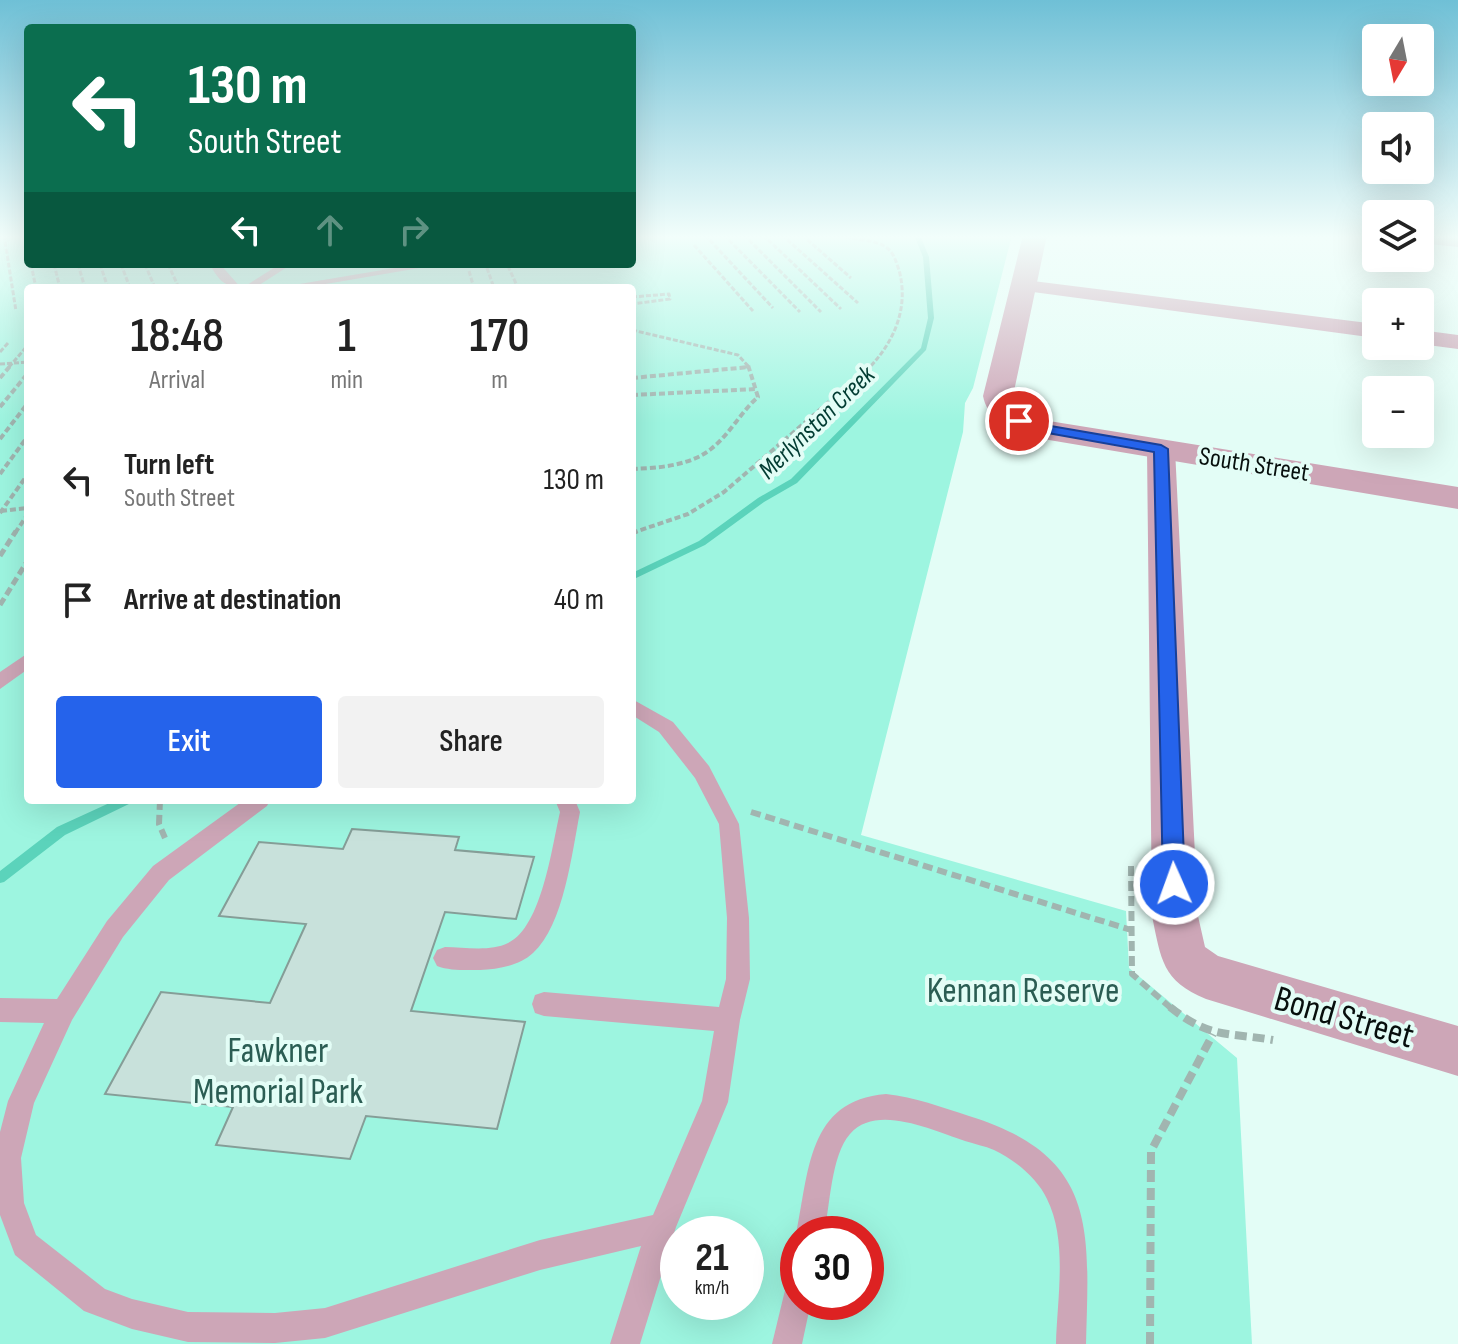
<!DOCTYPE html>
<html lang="en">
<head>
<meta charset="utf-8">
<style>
  body { margin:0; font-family:"Sofia Sans Condensed",sans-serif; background:#f2f2f2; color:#222; height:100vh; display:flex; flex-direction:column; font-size:30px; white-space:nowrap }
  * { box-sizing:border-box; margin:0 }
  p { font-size:26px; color:#767676 }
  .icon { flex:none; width:44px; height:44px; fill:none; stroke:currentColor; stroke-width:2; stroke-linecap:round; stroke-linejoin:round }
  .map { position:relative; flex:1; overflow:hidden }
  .panel { position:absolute; left:24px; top:284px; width:612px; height:520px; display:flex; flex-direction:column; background:#fff; border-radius:8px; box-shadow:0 8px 32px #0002 }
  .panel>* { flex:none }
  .hud { position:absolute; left:24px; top:24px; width:612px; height:244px; border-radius:8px; box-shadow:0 8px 32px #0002; background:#0b6e4f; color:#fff; overflow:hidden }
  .needle { width:52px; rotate:190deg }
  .tools { position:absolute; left:1362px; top:24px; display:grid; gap:16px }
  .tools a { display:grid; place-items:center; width:72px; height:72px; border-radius:8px; background:#fff; box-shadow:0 8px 32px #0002; font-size:40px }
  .speed { position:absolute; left:660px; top:1216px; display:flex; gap:16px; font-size:40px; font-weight:700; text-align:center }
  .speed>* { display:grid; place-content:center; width:104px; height:104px; border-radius:50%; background:#fff; box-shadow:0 8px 32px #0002; line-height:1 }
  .speed small { font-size:20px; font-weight:400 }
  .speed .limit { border:12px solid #d22; background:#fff; color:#111 }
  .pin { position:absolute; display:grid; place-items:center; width:68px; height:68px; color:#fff; margin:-34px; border:4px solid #fff; border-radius:50%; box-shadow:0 2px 8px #0007 }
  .me { position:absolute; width:88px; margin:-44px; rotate:358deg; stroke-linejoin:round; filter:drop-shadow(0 0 6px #0008) }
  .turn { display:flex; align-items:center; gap:28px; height:168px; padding:0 32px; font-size:36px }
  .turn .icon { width:104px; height:104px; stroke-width:2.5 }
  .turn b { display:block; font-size:56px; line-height:68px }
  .lanes { display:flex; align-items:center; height:76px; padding:0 32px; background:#0003; justify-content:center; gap:40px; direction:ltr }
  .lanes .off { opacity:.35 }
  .eta { display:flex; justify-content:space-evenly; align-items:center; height:136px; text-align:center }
  .eta b { font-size:48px; font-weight:600; line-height:56px }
  .primary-button { display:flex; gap:16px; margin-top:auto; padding:16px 32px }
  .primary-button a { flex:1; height:92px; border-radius:8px; background:#2563eb; color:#fff; font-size:32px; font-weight:600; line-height:92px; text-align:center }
  .primary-button a+a { background:#f2f2f2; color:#222 }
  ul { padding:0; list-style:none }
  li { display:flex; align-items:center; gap:24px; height:120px; padding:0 32px }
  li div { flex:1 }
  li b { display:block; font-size:30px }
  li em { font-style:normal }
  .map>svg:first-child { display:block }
  .green { fill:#9df5e0; fill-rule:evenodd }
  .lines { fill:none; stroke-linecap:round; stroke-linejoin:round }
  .stream { fill:#5bd3bb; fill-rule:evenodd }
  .building { fill:#c8e1db; stroke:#859d97; stroke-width:2 }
  .path-far4 { stroke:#a1b5b0; stroke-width:3; stroke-dasharray:5 2; stroke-linecap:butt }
  .path-far3 { stroke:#a1b5b0; stroke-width:4; stroke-dasharray:6 3; stroke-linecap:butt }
  .path-far2 { stroke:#a1b5b0; stroke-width:5; stroke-dasharray:8 4; stroke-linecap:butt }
  .path-far1 { stroke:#a1b5b0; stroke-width:6; stroke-dasharray:10 5; stroke-linecap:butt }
  .path { stroke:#a1b5b0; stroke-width:8; stroke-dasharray:12 6; stroke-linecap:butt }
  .service { fill:#cda6b7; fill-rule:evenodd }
  .minor { fill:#cda6b7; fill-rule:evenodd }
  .tertiary { fill:#cda6b7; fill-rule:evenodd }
  .route { fill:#2563eb; stroke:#184099; stroke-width:2 }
  .labels { text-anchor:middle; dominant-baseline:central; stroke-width:8; stroke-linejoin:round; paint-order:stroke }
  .far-water-label { font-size:26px; font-style:italic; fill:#023c32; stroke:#e3fdf6 }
  .far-street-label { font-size:26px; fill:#070f0d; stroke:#e3fdf6 }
  .near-park-label { font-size:36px; fill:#2b5d53; stroke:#e3fdf6 }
  .near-street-label { font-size:36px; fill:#070f0d; stroke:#e3fdf6 }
</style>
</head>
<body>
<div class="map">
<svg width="1458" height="1344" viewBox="0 0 1458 1344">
  <rect width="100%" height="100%" fill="#e3fdf6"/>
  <path class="green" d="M 0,235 L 28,235 L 28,264 L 632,264 L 632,235 L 1012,235 L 973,388 L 965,403 L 963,432 L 861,835 L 1126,911 L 1129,968 L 1237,1058 L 1252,1344 L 0,1344 ZM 28,288 L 632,288 L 632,800 L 28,800 ZM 678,1234 L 746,1234 L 746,1302 L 678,1302 ZM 798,1234 L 866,1234 L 866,1302 L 798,1302 Z"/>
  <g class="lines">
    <g class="stream">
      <path d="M 914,235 L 920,235 L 929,257 L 934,318 L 926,350 L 797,483 L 764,502 L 705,545 L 632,580 L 632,573 L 699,541 L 758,498 L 791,479 L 921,348 L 928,318 L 923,257 Z"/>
      <path d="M 116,800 L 133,800 L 131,803 L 65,835 L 4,882 L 0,883 L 0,871 L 57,827 Z"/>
    </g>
  </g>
  <path class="building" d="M 352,829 L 459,837 L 455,850 L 534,857 L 516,919 L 445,912 L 411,1011 L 525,1022 L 497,1129 L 366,1116 L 350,1159 L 216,1145 L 233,1107 L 105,1094 L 161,992 L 270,1003 L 306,924 L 219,916 L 259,842 L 343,849 Z"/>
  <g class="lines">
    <g class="path-far4">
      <path d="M 4,235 L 16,311"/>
      <path d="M 24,235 L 28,251"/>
      <path d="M 705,235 L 773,308"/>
      <path d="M 724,235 L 800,312"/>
      <path d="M 744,235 L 821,312"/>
      <path d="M 763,235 L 841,309"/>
      <path d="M 782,235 L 858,303"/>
      <path d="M 802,235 L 851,278"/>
      <path d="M 839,235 C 854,241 874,238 887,248 C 894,253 896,262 899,270 C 909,307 895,340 870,367"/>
      <path d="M 694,245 L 753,311"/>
      <path d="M 31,264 L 36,288"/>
      <path d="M 54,264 L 60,288"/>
      <path d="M 78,264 L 85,288"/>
      <path d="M 100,264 L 108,288"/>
      <path d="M 121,264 L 130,288"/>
      <path d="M 145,264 L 155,288"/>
      <path d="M 168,264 L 179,288"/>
      <path d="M 508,266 L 518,288"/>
      <path d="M 487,268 L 494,288"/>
      <path d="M 469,271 L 474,288"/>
      <path d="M 632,297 L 669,294 L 670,299 L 632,304"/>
      <path d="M 632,330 L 738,355 L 749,367"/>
      <path d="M 0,352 L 8,343"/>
      <path d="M 0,364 L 28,362"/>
      <path d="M 9,367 L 28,345"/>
      <path d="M 745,367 L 749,367"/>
    </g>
    <g class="path-far3">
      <path d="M 0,378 L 11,365"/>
      <path d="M 632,378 L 749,367"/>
      <path d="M 632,395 L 757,389"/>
      <path d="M 0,407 L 28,373"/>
      <path d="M 0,439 L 28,403"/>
      <path d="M 632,469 C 657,468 690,466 711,449 C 729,435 741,412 758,397 L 748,365"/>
      <path d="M 0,474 L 28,436"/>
      <path d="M 1,511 L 28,508"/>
      <path d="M 0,513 L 28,474"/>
      <path d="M 15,533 L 28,514"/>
      <path d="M 632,533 L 688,514 L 724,492 L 872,365"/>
    </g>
    <g class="path-far2">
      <path d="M 632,533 L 637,531"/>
      <path d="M 0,556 L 16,531"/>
      <path d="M 0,605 L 28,560"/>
    </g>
    <g class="path-far1">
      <path d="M 160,800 L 159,824 L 165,838"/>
      <path d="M 751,812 L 1131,930"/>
      <path d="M 1131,866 L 1132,974 L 1172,1009"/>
    </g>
    <g class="path">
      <path d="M 1170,1007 C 1210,1039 1226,1032 1273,1040"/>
      <path d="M 1150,1344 L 1151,1151 L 1213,1034"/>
    </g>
    <g class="service">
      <path d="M 632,235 L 639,235 L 632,239 Z"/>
      <path d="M 210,264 L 220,264 L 241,288 C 225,288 216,277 210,264 Z"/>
      <path d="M 280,264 L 292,264 L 256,287 L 247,285 Z"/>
      <path d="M 418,264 L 443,264 L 302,288 L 276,288 Z"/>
      <path d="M 28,653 L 28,669 L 0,689 L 0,672 Z"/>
      <path d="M 632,699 L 673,722 L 709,766 L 739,824 L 749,918 L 750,979 L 740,1020 L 728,1102 L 676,1227 L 640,1344 L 610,1344 L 641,1246 L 540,1270 L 325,1338 L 275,1343 L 188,1342 L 132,1329 L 84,1311 L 15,1255 L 0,1215 L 0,1132 L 8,1101 L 44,1023 L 0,1022 L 0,998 L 57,999 L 107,921 L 153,866 L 244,800 L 270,800 L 267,806 L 169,880 L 123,937 L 72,1020 L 34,1103 L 21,1158 L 24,1203 L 36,1235 L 105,1289 L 132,1299 L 188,1312 L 275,1313 L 325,1308 L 540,1240 L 653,1215 L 702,1101 L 714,1031 L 544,1016 L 535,1013 L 532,1004 L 535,995 L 544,992 L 719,1007 L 726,979 L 727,918 L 719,824 L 695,778 L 659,732 L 632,715 Z"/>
      <path d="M 555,800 L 575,800 L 580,812 C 572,852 564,925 533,953 C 519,966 498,969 480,970 C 466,970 450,971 437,966 L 433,958 L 437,950 L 445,947 C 464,947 490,952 508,943 C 542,927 552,846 560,812 Z"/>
      <path d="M 886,1094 C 915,1097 941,1107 969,1116 C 1098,1156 1089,1228 1086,1344 L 1056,1344 C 1057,1299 1068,1241 1047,1199 C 1038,1179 1014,1159 994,1150 C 985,1146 974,1144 965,1141 C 933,1131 877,1103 850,1134 C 831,1155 830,1207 824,1234 L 798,1234 L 798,1240 L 796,1234 C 809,1173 807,1100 886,1094 Z"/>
      <path d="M 798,1278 L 798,1302 L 811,1302 L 802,1344 L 772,1344 L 787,1282 Z"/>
    </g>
    <g class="minor">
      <path d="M 1420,235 L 1458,235 L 1458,247 L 1420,243 Z"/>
      <path d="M 1025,280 L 1376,324 L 1376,338 L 1018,290 L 1014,286 L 1018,282 Z"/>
      <path d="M 1420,330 L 1458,335 L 1458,349 L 1420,344 Z"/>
      <path d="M 1161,441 L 1171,443 L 1175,449 L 1198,916 L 1205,947 L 1218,956 L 1458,1026 L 1458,1076 L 1206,999 C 1162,981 1161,959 1152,916 L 1147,449 L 1151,443 Z"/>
    </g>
    <path class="tertiary" d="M 1023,235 L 1047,235 L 1013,396 C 1018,413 1033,417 1049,421 L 1458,487 L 1458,509 L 1049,440 C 1020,434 990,428 983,396 Z"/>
  </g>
  <linearGradient id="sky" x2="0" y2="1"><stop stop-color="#6fc0d6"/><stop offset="0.56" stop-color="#f2fefb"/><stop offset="1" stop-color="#f2fefb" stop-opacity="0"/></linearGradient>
  <rect width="1458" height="423" fill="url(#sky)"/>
  <path class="route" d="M 1019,417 L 1039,424 L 1161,445 L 1168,449 L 1185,884 L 1182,891 L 1174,894 L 1166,891 L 1163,884 L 1154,452 L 1031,430 L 1012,421 Z"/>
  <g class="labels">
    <g class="far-water-label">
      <text transform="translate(817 423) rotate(-44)">Merlynston Creek</text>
    </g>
    <g class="far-street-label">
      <text transform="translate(1254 465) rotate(9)">South Street</text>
    </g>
    <g class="near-park-label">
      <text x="1023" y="991">Kennan Reserve</text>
      <text x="278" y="1051">Fawkner<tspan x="278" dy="41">Memorial Park</tspan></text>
    </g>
    <g class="near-street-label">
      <text transform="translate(1344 1018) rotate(16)">Bond Street</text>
    </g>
  </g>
</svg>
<div class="tools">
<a><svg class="needle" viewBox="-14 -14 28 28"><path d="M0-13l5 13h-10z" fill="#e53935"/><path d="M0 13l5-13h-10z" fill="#767676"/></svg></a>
<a><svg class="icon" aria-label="sound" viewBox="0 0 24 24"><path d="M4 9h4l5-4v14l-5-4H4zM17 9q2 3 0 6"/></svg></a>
<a><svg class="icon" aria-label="layers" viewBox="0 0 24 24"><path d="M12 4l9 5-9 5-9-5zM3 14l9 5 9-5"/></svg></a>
<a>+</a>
<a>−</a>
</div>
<div class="speed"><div>21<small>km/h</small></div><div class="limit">30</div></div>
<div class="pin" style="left:1019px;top:421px;background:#d93025"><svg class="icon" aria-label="arrive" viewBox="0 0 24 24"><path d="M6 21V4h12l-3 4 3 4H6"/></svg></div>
<svg class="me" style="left:1174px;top:884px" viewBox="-20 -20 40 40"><circle r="17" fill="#2563eb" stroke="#fff" stroke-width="3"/><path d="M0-11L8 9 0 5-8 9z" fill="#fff"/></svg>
<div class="hud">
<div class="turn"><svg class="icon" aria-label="left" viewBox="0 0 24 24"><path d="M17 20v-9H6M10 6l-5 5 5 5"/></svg><div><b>130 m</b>South Street</div></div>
<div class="lanes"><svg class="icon" aria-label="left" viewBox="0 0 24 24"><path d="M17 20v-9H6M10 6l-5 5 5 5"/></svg><svg class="icon off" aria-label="ahead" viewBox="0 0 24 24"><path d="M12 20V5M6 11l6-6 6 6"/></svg><svg class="icon off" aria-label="right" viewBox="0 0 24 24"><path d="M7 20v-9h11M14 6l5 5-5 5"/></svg></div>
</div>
<section class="panel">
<div class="eta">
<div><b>18:48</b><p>Arrival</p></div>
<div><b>1</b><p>min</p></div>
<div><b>170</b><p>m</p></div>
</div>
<ul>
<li><svg class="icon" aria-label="left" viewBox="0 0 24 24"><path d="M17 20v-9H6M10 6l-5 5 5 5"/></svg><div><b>Turn left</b><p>South Street</p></div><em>130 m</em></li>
<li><svg class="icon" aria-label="arrive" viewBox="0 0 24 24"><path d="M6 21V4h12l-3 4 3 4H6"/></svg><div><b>Arrive at destination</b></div><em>40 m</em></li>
</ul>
<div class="primary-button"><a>Exit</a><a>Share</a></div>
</section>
</div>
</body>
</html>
